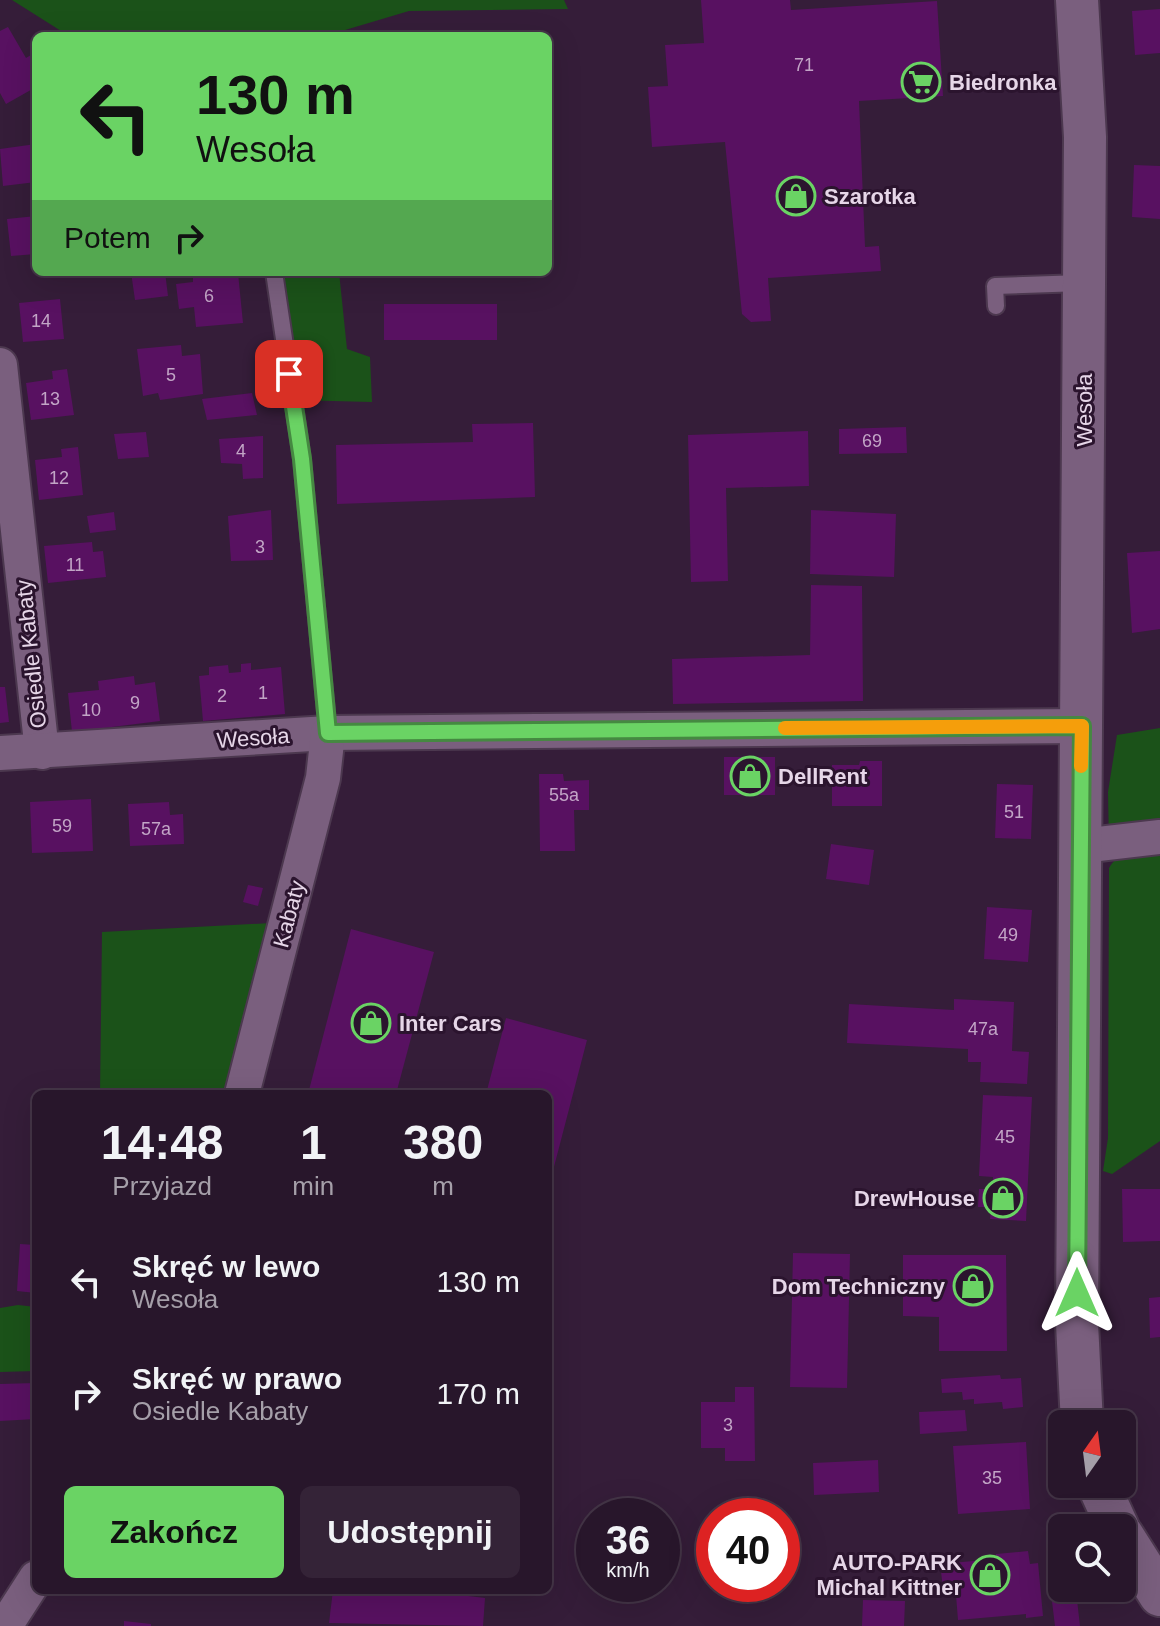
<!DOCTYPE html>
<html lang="pl">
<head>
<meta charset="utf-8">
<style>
  body { margin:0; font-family:Arial,sans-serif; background:#342337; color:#f1f3f6; height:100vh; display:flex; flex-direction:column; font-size:30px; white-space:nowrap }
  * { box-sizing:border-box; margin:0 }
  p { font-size:26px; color:#a59fa9 }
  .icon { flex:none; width:44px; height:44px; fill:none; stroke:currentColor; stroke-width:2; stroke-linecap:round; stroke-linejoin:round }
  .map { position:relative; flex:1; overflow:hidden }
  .panel { position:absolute; left:32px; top:1090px; width:520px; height:504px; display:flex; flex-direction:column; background:#28162b; border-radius:12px; box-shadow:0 8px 32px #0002,0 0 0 2px #443547 }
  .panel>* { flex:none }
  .hud { position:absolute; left:32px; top:32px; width:520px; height:244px; border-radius:12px; box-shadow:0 8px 32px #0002,0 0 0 2px #443547; background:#6ad364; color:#111; overflow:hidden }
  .needle { width:52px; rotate:14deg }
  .buttons { position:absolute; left:1048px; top:1410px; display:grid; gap:16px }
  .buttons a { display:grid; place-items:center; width:88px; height:88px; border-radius:12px; background:#28162b; box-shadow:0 8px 32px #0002,0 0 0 2px #443547; font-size:40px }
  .speed { position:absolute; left:576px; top:1498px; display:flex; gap:16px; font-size:40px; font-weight:700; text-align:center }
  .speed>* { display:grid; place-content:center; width:104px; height:104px; border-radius:50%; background:#28162b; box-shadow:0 8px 32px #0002,0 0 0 2px #443547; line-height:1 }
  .speed small { font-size:20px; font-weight:400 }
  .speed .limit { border:12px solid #d22; background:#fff; color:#111 }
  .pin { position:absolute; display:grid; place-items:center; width:68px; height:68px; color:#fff; margin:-34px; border-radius:16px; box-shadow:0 4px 12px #0006 }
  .me { position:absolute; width:88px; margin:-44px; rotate:0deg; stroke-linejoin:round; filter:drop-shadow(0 0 6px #0008) }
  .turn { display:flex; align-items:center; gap:28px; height:168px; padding:0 32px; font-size:36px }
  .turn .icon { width:104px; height:104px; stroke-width:2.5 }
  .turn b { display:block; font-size:56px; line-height:68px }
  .then { display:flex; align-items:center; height:76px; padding:0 32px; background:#0003; gap:16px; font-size:30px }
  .eta { display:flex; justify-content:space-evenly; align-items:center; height:136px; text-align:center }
  .eta b { font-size:48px; font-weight:700; line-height:56px }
  .cta { display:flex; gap:16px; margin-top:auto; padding:16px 32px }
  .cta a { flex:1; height:92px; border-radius:12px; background:#6ad364; color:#111; font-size:32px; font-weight:700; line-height:92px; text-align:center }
  .cta a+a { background:#342337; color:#f1f3f6 }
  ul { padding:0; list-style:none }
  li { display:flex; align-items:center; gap:24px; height:112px; padding:0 32px }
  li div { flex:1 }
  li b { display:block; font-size:30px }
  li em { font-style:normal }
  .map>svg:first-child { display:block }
  .green { fill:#1b5219 }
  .building { fill:#581161 }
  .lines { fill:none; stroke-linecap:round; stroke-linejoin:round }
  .service-casing { stroke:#4c384f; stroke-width:20 }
  .minor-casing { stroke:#4c384f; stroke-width:38 }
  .tertiary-casing { stroke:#4c384f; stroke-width:46 }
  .service { stroke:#7a5f7e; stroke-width:16 }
  .minor { stroke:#7a5f7e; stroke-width:34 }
  .tertiary { stroke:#7a5f7e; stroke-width:42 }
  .route-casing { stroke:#458941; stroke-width:20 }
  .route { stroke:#6ad364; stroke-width:14 }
  .slow { stroke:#f59e0b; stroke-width:14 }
  .labels { text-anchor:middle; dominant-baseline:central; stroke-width:6; stroke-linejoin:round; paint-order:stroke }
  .number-label { font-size:18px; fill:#c2a5c6 }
  .poi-label { font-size:22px; font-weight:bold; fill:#e6d6e8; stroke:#2b142e; text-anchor:start }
  .street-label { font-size:22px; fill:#e6d6e8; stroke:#2b142e }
</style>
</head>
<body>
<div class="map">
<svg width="1160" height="1626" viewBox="0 0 1160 1626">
  <rect width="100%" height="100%" fill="#351d39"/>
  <g class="green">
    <path d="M 12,0 L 564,0 L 568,9 L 409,11 L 325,36 L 69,36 Z"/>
    <path d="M 274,272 L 339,272 L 347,349 L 370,357 L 372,402 L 293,400 Z"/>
    <path d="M 1160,728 L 1160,837 L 1109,842 L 1108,792 L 1117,735 Z"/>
    <path d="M 1160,848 L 1160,1141 L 1112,1174 L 1103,1171 L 1108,1138 L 1109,868 C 1120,849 1140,851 1160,848 Z"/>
    <path d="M 271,923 L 242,1094 L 100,1094 L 102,932 Z"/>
    <path d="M 18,1305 L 36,1307 L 36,1371 L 0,1372 L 0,1308 Z"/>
  </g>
  <g class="building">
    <path d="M 701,0 L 790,0 L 791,10 L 937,1 L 943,96 L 859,101 L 865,247 L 879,246 L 881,271 L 768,278 L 771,321 L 751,322 L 742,314 L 725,142 L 652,147 L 648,87 L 668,86 L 665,45 L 704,43 Z"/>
    <path d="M 1160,9 L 1160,53 L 1135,55 L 1132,11 Z"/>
    <path d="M 8,27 L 26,58 L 36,52 L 36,87 L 6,104 L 0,93 L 0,31 Z"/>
    <path d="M 36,144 L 36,182 L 3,186 L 0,149 Z"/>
    <path d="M 1134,165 L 1160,166 L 1160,219 L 1132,217 Z"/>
    <path d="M 36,216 L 36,254 L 11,256 L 7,219 Z"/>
    <path d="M 131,272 L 165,272 L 168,296 L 135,300 Z"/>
    <path d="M 193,272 L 238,273 L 243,323 L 196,327 L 194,307 L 179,309 L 176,284 L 193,282 Z"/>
    <path d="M 60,299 L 64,339 L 23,342 L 19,303 Z"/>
    <rect x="384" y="304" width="113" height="36"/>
    <path d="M 181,345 L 182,356 L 200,354 L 203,394 L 160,400 L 158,393 L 143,396 L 137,349 Z"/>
    <path d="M 67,369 L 74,415 L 31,420 L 26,383 L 53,379 L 52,371 Z"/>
    <path d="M 252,393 L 257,415 L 207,420 L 202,399 Z"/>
    <path d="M 533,423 L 535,497 L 337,504 L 336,445 L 473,442 L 472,424 Z"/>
    <path d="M 906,427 L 907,453 L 839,454 L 839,429 Z"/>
    <path d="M 808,431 L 809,486 L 726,488 L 728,581 L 691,582 L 688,435 Z"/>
    <path d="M 146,432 L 149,457 L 118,459 L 114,434 Z"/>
    <path d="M 263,436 L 263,478 L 243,479 L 242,464 L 221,463 L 219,439 Z"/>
    <path d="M 78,447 L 83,495 L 39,500 L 35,460 L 62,457 L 61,449 Z"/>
    <path d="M 271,510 L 273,560 L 231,561 L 228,516 Z"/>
    <path d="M 811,510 L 896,514 L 894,577 L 810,574 Z"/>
    <path d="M 114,512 L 116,530 L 90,533 L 87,516 Z"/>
    <path d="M 92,542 L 93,552 L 103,551 L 106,577 L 48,583 L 44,546 Z"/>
    <path d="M 1160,551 L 1160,629 L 1132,633 L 1127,553 Z"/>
    <path d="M 811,585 L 862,586 L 863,701 L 673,704 L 672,659 L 810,655 Z"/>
    <path d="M 251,663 L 251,670 L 281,667 L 285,714 L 203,721 L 199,676 L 209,675 L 209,667 L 228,665 L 229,673 L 241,672 L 241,664 Z"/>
    <path d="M 134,676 L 135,685 L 155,682 L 160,721 L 72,732 L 68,693 L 99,690 L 98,681 Z"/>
    <path d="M 0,687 L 5,687 L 9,722 L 0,723 Z"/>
    <rect x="724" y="757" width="51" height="38"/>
    <path d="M 860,761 L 882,761 L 882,806 L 832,806 L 832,765 L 859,765 Z"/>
    <path d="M 539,774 L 563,774 L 564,781 L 589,780 L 589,810 L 574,810 L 575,851 L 540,851 Z"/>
    <path d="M 997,784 L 1033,785 L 1031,839 L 995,838 Z"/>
    <path d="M 91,799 L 93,851 L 32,853 L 30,802 Z"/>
    <path d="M 169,802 L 170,815 L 183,814 L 184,844 L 130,846 L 128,804 Z"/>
    <path d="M 831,844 L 874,850 L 869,885 L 826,879 Z"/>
    <path d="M 248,885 L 263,888 L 258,906 L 243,902 Z"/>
    <path d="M 987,907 L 1032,910 L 1028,962 L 984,959 Z"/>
    <path d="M 351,929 L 434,952 L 396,1094 L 308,1094 Z"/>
    <path d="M 954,999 L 1014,1002 L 1012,1051 L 1029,1052 L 1027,1084 L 980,1082 L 981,1062 L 968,1062 L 968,1049 L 847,1043 L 849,1004 L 954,1010 Z"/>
    <path d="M 506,1018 L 587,1040 L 549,1186 L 548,1094 L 486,1094 Z"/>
    <path d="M 983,1095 L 1032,1097 L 1026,1221 L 990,1219 L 991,1207 L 978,1207 L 979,1189 L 993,1189 L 993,1177 L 979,1176 Z"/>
    <path d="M 1122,1189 L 1160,1189 L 1160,1241 L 1123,1242 Z"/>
    <path d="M 20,1244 L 36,1245 L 36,1293 L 17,1291 Z"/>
    <path d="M 793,1253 L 850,1254 L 847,1388 L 790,1387 Z"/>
    <path d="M 903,1255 L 1006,1255 L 1007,1351 L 939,1351 L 939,1317 L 903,1316 Z"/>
    <path d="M 1160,1297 L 1160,1337 L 1150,1338 L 1149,1298 Z"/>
    <path d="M 1000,1375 L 1001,1379 L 1021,1378 L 1023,1407 L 1003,1409 L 1002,1402 L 974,1404 L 974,1399 L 963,1400 L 962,1392 L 942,1393 L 941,1379 Z"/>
    <path d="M 36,1383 L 36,1419 L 0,1421 L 0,1384 Z"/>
    <path d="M 735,1387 L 754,1387 L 755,1461 L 725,1461 L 725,1448 L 701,1448 L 701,1402 L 735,1402 Z"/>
    <path d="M 965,1410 L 967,1431 L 920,1434 L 919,1412 Z"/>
    <path d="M 1026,1442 L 1030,1509 L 958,1514 L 953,1446 Z"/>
    <path d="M 878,1460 L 879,1492 L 814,1495 L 813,1463 Z"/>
    <path d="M 1028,1551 L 1030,1564 L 1038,1563 L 1043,1616 L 1026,1618 L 1026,1614 L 958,1620 L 956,1595 L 944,1596 L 940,1564 L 996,1559 L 996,1554 Z"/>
    <path d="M 333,1590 L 418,1590 L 485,1598 L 483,1626 L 329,1623 Z"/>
    <path d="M 1076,1591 L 1080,1626 L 1055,1626 L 1051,1593 Z"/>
    <path d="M 863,1600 L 905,1601 L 904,1626 L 862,1626 Z"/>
    <path d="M 124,1621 L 151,1624 L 151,1626 L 124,1626 Z"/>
  </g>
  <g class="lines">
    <g class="service-casing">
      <g id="service">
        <path d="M 274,272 L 302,459 L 328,733"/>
        <path d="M 996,306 L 995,286 L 1082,283"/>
      </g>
    </g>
    <g class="minor-casing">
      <g id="minor">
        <path d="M 0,365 L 42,752"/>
        <path d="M 0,753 L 328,733 L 1082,726"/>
        <path d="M 1081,846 L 1160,837"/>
        <path d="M 242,1094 L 323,778 L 328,733"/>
        <path d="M 5,1626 L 36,1578"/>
      </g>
    </g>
    <g class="tertiary-casing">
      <g id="tertiary">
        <path d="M 1077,0 L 1085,137 L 1077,1323 L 1082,1424"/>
        <path d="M 1098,1484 L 1118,1528"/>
        <path d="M 1122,1535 L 1160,1595"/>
      </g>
    </g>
    <use href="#service" class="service"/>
    <use href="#minor" class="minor"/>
    <use href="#tertiary" class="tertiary"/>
  </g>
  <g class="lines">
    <g class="route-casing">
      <path id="route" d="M 289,374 L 302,459 L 328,733 L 1082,726 L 1077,1293"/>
    </g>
    <use href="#route" class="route"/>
    <path class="slow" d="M 785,728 L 1082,726 L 1081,766"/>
  </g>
  <defs>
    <g id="supermarket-ring" transform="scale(2)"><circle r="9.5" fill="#2b142e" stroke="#6ad364" stroke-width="1.5"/><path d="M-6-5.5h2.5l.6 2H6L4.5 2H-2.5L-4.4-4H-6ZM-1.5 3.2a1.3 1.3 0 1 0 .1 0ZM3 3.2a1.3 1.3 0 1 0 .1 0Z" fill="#6ad364"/></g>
    <g id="shop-ring" transform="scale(2)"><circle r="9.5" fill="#2b142e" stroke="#6ad364" stroke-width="1.5"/><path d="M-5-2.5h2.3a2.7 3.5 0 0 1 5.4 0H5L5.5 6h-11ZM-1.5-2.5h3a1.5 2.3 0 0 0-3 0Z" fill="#6ad364"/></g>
  </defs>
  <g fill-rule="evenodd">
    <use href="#supermarket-ring" x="921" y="82"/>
    <use href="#shop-ring" x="796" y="196"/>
    <use href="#shop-ring" x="750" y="776"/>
    <use href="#shop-ring" x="371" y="1023"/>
    <use href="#shop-ring" x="1003" y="1198"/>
    <use href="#shop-ring" x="973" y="1286"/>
    <use href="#shop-ring" x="990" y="1575"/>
  </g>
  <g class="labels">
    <g class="number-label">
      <text x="804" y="65">71</text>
      <text x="209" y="296">6</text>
      <text x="41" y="321">14</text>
      <text x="171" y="375">5</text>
      <text x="50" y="399">13</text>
      <text x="872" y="441">69</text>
      <text x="241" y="451">4</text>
      <text x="59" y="478">12</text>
      <text x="260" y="547">3</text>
      <text x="75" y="565">11</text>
      <text x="263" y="693">1</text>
      <text x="222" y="696">2</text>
      <text x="135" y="703">9</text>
      <text x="91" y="710">10</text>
      <text x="564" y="795">55a</text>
      <text x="1014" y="812">51</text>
      <text x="62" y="826">59</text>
      <text x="156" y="829">57a</text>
      <text x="1008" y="935">49</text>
      <text x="983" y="1029">47a</text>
      <text x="1005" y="1137">45</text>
      <text x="728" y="1425">3</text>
      <text x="992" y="1478">35</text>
    </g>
    <g class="poi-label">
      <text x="949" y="82">Biedronka</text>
      <text x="824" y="196">Szarotka</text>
      <text x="778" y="776">DellRent</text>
      <text x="399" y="1023">Inter Cars</text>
      <text x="975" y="1198" text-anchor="end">DrewHouse</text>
      <text x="945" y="1286" text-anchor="end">Dom Techniczny</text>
      <text x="962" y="1562" text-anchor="end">AUTO-PARK<tspan x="962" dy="25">Michal Kittner</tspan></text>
    </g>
    <g class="street-label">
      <text transform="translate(1084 410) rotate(-90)">Wesoła</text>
      <text transform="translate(31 654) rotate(-96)">Osiedle Kabaty</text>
      <text transform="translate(253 738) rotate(-4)">Wesoła</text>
      <text transform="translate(289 914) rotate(-75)">Kabaty</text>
    </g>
  </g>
</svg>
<div class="buttons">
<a><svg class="needle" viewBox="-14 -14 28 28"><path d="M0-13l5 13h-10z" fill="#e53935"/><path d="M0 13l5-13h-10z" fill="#a59fa9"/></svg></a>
<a><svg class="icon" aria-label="search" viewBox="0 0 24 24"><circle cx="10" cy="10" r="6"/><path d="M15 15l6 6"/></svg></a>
</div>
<div class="speed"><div>36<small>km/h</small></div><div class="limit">40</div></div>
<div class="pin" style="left:289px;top:374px;background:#d93025"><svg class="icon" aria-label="arrive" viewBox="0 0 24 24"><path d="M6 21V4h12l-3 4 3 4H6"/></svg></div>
<svg class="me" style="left:1077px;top:1293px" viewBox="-20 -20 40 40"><path d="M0-17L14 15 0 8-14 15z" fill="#6ad364" stroke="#fff" stroke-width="4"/></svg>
<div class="hud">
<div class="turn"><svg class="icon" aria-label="left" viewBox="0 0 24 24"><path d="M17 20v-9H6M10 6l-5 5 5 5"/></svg><div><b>130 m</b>Wesoła</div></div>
<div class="then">Potem<svg class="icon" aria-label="right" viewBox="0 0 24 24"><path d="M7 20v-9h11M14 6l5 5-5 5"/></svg></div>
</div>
<section class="panel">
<div class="eta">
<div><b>14:48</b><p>Przyjazd</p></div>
<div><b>1</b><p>min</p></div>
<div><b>380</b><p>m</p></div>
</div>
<ul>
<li><svg class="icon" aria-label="left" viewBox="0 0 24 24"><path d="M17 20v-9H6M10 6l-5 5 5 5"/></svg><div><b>Skręć w lewo</b><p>Wesoła</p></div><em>130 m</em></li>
<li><svg class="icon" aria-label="right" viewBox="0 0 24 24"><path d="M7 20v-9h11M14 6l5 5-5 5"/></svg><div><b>Skręć w prawo</b><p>Osiedle Kabaty</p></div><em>170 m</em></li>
</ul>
<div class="cta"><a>Zakończ</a><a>Udostępnij</a></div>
</section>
</div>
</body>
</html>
